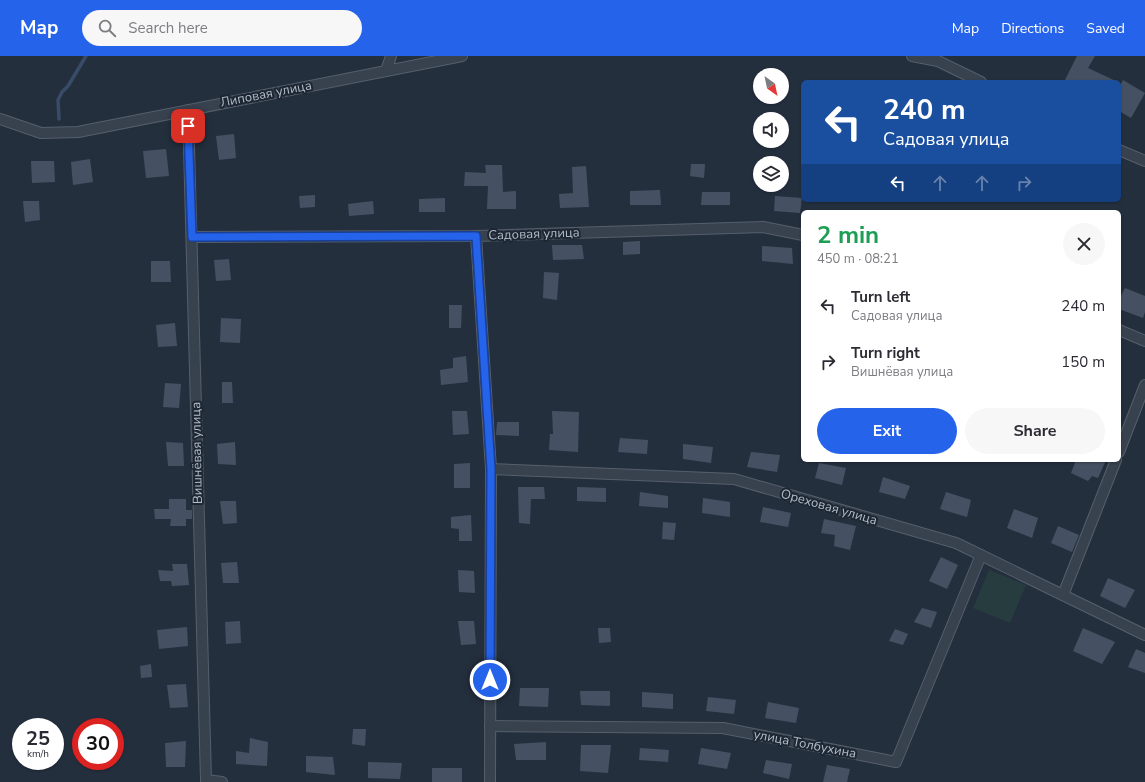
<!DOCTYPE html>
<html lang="en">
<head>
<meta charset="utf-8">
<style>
  body { margin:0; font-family:"Nunito Sans",sans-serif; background:#f7f7f7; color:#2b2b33; height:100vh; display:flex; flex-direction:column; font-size:15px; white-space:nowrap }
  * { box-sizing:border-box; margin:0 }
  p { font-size:13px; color:#7c7c81 }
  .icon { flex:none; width:22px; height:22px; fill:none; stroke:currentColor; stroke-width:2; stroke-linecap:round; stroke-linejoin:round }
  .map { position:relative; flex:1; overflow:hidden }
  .drawer { position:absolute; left:801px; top:154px; width:320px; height:252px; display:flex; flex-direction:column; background:#fff; border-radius:6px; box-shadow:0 1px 3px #0004 }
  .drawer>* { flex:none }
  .top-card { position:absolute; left:801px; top:24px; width:320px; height:122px; border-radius:6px; box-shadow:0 1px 3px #0004; background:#1a4fa0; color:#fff; overflow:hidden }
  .needle { width:26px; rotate:147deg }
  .fabs { position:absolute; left:753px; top:12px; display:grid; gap:8px }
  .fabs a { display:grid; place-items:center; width:36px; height:36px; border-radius:50%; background:#fff; box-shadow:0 1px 3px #0004; font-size:20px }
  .speed { position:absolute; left:12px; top:662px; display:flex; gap:8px; font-size:20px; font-weight:700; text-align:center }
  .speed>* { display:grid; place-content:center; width:52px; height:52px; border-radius:50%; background:#fff; box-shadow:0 1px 3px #0004; line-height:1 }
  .speed small { font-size:10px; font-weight:400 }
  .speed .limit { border:6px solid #d22; background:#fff; color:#111 }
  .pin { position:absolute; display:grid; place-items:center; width:34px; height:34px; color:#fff; margin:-17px; border-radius:8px; box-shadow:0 2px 6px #0006 }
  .me { position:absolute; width:44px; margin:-22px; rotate:0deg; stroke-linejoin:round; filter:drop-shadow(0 0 3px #0008) }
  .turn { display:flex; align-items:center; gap:14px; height:84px; padding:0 16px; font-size:18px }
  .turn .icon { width:52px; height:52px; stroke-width:2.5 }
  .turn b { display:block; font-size:28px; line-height:34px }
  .lanes { display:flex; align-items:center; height:38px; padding:0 16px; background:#0003; justify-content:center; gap:20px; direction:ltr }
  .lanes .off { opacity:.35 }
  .round { display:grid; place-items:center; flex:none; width:42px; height:42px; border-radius:21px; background:#f7f7f7 }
  .head { display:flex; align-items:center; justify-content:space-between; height:68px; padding:0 16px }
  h1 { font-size:24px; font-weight:700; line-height:30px; color:#1e9e55 }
  .action { display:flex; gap:8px; margin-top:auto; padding:8px 16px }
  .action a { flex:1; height:46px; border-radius:24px; background:#2563eb; color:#fff; font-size:16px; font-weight:700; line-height:46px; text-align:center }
  .action a+a { background:#f7f7f7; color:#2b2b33 }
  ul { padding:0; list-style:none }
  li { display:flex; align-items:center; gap:12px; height:56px; padding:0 16px }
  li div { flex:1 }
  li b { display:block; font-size:15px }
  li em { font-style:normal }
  header { display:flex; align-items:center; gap:24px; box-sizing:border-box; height:56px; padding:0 20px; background:#2563eb; color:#fff }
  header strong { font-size:19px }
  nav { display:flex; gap:22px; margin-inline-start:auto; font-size:14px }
  .search { width:280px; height:36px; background:#f7f7f7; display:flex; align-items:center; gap:10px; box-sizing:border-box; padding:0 14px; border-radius:22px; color:#7c7c81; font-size:15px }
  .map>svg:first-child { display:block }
  .green { fill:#263c3f }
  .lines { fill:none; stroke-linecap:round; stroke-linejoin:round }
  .stream { stroke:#394c67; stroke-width:3.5 }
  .building { fill:#455162 }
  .minor-casing { stroke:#565f6c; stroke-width:12 }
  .minor { stroke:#38414e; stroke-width:10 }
  .route-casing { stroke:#184099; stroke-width:10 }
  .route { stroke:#2563eb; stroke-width:7 }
  .labels { text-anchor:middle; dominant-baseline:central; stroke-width:4; stroke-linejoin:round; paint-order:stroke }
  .street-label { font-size:13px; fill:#b4bcc9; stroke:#1d2633 }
</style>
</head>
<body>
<header>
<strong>Map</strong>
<div class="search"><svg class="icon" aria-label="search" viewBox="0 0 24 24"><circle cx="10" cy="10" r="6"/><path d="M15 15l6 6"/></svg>Search here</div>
<nav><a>Map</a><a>Directions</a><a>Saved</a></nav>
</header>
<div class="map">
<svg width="1145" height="726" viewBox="0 0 1145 726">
  <rect width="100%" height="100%" fill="#242f3e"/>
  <path class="green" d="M 989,514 L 1026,529 L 1010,567 L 973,552 Z"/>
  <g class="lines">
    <path class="stream" d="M 59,63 L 58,44 L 62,36 L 68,30 L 86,0"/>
  </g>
  <g class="building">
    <path d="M 1077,0 L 1095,0 L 1088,12 L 1118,26 L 1064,26 Z"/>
    <path d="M 1123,24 L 1145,37 L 1131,62 L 1119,55 L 1119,31 Z"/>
    <path d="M 234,78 L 236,102 L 219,104 L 216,80 Z"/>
    <path d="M 166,93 L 169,120 L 146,122 L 143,95 Z"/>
    <path d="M 90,103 L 93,126 L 73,129 L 71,106 Z"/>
    <path d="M 31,105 L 54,105 L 55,126 L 32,127 Z"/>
    <path d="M 691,108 L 705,108 L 704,122 L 690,120 Z"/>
    <path d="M 485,109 L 502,109 L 503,136 L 516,135 L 516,153 L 487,153 L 488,130 L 464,130 L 465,116 L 486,117 Z"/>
    <path d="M 586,110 L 589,151 L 560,152 L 559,138 L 573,137 L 572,111 Z"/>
    <path d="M 660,134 L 661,149 L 630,149 L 630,135 Z"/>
    <path d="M 702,136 L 730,136 L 730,149 L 701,149 Z"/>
    <path d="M 315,139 L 315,151 L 300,152 L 299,140 Z"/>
    <path d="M 775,140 L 802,142 L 800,157 L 774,155 Z"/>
    <path d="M 445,142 L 445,156 L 419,156 L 419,143 Z"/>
    <path d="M 23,145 L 39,145 L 40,164 L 25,166 Z"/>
    <path d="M 373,145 L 374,158 L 349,160 L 348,148 Z"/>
    <path d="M 640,185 L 640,198 L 623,199 L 623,186 Z"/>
    <path d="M 552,189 L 582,189 L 584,203 L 553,204 Z"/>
    <path d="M 762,190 L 792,192 L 793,208 L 762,205 Z"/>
    <path d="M 229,203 L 231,224 L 216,225 L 214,204 Z"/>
    <path d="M 151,205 L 170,205 L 171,226 L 151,226 Z"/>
    <path d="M 544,216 L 559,217 L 557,244 L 543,242 Z"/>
    <path d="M 1125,232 L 1145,240 L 1145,256 L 1143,262 L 1119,253 L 1119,244 Z"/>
    <path d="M 449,249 L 462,249 L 461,272 L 449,272 Z"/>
    <path d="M 221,262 L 241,263 L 240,287 L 220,286 Z"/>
    <path d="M 175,267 L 177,290 L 158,291 L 156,269 Z"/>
    <path d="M 466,300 L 468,326 L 441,329 L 440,314 L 453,312 L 453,302 Z"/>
    <path d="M 222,326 L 232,326 L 233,347 L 222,347 Z"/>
    <path d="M 165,327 L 181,328 L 179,352 L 163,351 Z"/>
    <path d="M 452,355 L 467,355 L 469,378 L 453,379 Z"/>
    <path d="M 552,355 L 579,356 L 578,396 L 549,394 L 550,378 L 553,378 Z"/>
    <path d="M 497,366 L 519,366 L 519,380 L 496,379 Z"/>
    <path d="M 620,382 L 648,384 L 647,398 L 618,396 Z"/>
    <path d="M 166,386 L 183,387 L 184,410 L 168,410 Z"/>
    <path d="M 235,386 L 236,409 L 218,408 L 217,388 Z"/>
    <path d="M 683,388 L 713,391 L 711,407 L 683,403 Z"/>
    <path d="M 751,396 L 780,399 L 777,416 L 747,411 Z"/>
    <path d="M 1076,404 L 1106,404 L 1098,422 L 1092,420 L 1088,425 L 1071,417 Z"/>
    <path d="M 470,407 L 470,432 L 454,432 L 454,408 Z"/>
    <path d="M 819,407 L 846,412 L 842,429 L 815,422 Z"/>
    <path d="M 883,421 L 910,430 L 905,443 L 879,436 Z"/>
    <path d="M 518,431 L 544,431 L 545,443 L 531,443 L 530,468 L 519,467 Z"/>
    <path d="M 577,431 L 606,432 L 606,446 L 577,445 Z"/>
    <path d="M 640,436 L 668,440 L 668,452 L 639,450 Z"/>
    <path d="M 946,436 L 971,444 L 967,461 L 940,453 Z"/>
    <path d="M 703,442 L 730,446 L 730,461 L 702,457 Z"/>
    <path d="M 169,443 L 186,443 L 186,454 L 192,454 L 192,463 L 186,463 L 186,470 L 170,470 L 171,463 L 155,463 L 154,453 L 169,453 Z"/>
    <path d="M 220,445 L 236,445 L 237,467 L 223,468 Z"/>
    <path d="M 763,451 L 791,457 L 788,471 L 760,466 Z"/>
    <path d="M 1014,453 L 1038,462 L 1032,482 L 1007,472 Z"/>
    <path d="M 471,459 L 472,485 L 459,485 L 459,473 L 451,472 L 451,461 Z"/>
    <path d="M 824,463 L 856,470 L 850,494 L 834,490 L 835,479 L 821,477 Z"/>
    <path d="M 663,466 L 676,467 L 674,484 L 662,483 Z"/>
    <path d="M 1058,470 L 1079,479 L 1072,496 L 1051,487 Z"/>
    <path d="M 941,501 L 958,509 L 947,533 L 929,525 Z"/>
    <path d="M 237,506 L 239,527 L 223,527 L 221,507 Z"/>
    <path d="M 172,508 L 187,508 L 189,529 L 172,530 L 171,525 L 160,525 L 158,514 L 173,515 Z"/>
    <path d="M 458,514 L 474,515 L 475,537 L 459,536 Z"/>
    <path d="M 1108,522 L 1135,534 L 1125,552 L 1100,540 Z"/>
    <path d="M 922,552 L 937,556 L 931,572 L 914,566 Z"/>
    <path d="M 240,565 L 241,587 L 226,588 L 225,566 Z"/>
    <path d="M 458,565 L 474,565 L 476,588 L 461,589 Z"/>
    <path d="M 187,571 L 188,590 L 159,593 L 157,574 Z"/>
    <path d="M 598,572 L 610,572 L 611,586 L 599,587 Z"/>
    <path d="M 1083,572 L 1115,586 L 1102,608 L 1073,595 Z"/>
    <path d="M 895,573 L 908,578 L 903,589 L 889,585 Z"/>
    <path d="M 1136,593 L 1145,597 L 1145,617 L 1128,611 Z"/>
    <path d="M 151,608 L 152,621 L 141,622 L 140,610 Z"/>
    <path d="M 186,628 L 188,651 L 170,652 L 167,629 Z"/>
    <path d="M 520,632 L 549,632 L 548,651 L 519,650 Z"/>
    <path d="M 580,635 L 610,635 L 610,650 L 581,649 Z"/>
    <path d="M 642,636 L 673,638 L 673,653 L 642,651 Z"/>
    <path d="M 708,641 L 736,644 L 734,658 L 706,655 Z"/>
    <path d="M 768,646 L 799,652 L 796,667 L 765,662 Z"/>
    <path d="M 353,673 L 366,673 L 365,690 L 352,688 Z"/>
    <path d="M 250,682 L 268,686 L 267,710 L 236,708 L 236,695 L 249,697 Z"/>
    <path d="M 186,685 L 185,711 L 166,711 L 165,687 Z"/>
    <path d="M 546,686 L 546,704 L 516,704 L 514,688 Z"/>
    <path d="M 581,689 L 611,689 L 608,717 L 580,715 Z"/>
    <path d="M 640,692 L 669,694 L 668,706 L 639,704 Z"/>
    <path d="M 701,692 L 731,697 L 727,713 L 698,708 Z"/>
    <path d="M 306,700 L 333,701 L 335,719 L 306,716 Z"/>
    <path d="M 766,704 L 792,708 L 789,723 L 763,717 Z"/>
    <path d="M 368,706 L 402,707 L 400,723 L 368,722 Z"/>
    <path d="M 827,709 L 850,713 L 847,726 L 823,726 Z"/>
    <rect x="432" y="712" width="30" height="14"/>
  </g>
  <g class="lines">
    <g class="minor-casing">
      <g id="minor">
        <path d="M 912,0 L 938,5 L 981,26"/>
        <path d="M 386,15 L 391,0"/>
        <path d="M 188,54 L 206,724 L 222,726"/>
        <path d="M 0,63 L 41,77 L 78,76 L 462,0"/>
        <path d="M 1119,94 L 1145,105"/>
        <path d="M 476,180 L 491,413 L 490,726"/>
        <path d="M 192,181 L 476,180 L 763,171 L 803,179"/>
        <path d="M 1119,274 L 1145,285"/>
        <path d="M 1119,396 L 1145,329"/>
        <path d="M 491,413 L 734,423 L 956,487 L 1145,579"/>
        <path d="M 1063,539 L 1116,404"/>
        <path d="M 490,670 L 723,672 L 896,706 L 981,499"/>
      </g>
    </g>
    <use href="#minor" class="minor"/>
  </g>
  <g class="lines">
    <g class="route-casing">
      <path id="route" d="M 188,70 L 192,181 L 476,180 L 491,413 L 490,624"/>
    </g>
    <use href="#route" class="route"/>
  </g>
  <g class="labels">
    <g class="street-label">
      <text transform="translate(266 38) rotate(-11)">Липовая улица</text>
      <text transform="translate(534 178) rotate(-2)">Садовая улица</text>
      <text transform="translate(197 397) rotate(-91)">Вишнёвая улица</text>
      <text transform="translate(829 451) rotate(16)">Ореховая улица</text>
      <text transform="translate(805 688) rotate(11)">улица Толбухина</text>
    </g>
  </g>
</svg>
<div class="fabs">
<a><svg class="needle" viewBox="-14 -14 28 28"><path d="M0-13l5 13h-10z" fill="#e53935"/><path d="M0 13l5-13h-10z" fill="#7c7c81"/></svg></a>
<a><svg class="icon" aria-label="sound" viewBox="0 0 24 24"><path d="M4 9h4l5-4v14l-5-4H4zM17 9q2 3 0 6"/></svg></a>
<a><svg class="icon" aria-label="layers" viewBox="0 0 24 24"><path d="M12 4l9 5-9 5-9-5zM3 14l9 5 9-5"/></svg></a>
</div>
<div class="speed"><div>25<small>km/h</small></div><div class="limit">30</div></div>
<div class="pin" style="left:188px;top:70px;background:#d93025"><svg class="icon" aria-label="arrive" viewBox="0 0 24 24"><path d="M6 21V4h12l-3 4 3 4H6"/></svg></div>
<svg class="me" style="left:490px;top:624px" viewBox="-20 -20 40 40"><circle r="17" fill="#2563eb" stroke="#fff" stroke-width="3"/><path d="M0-11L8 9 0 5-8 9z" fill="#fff"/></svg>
<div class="top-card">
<div class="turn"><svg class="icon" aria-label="left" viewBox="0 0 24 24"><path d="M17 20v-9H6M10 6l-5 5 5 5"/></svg><div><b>240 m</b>Садовая улица</div></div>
<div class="lanes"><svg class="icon" aria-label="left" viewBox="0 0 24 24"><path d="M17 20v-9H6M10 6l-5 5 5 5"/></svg><svg class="icon off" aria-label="ahead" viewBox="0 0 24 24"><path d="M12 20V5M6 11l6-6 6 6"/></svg><svg class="icon off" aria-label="ahead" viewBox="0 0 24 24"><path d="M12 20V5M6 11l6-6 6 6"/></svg><svg class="icon off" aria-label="right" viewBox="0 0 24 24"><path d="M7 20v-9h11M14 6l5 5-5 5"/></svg></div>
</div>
<section class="drawer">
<div class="head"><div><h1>2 min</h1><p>450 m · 08:21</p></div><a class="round"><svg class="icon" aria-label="close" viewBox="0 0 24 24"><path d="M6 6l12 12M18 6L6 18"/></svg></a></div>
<ul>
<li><svg class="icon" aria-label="left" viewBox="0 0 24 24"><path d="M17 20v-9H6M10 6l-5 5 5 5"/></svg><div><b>Turn left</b><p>Садовая улица</p></div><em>240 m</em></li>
<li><svg class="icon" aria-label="right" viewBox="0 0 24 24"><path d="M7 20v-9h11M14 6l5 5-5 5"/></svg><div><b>Turn right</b><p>Вишнёвая улица</p></div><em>150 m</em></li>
</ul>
<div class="action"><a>Exit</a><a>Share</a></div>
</section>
</div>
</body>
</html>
